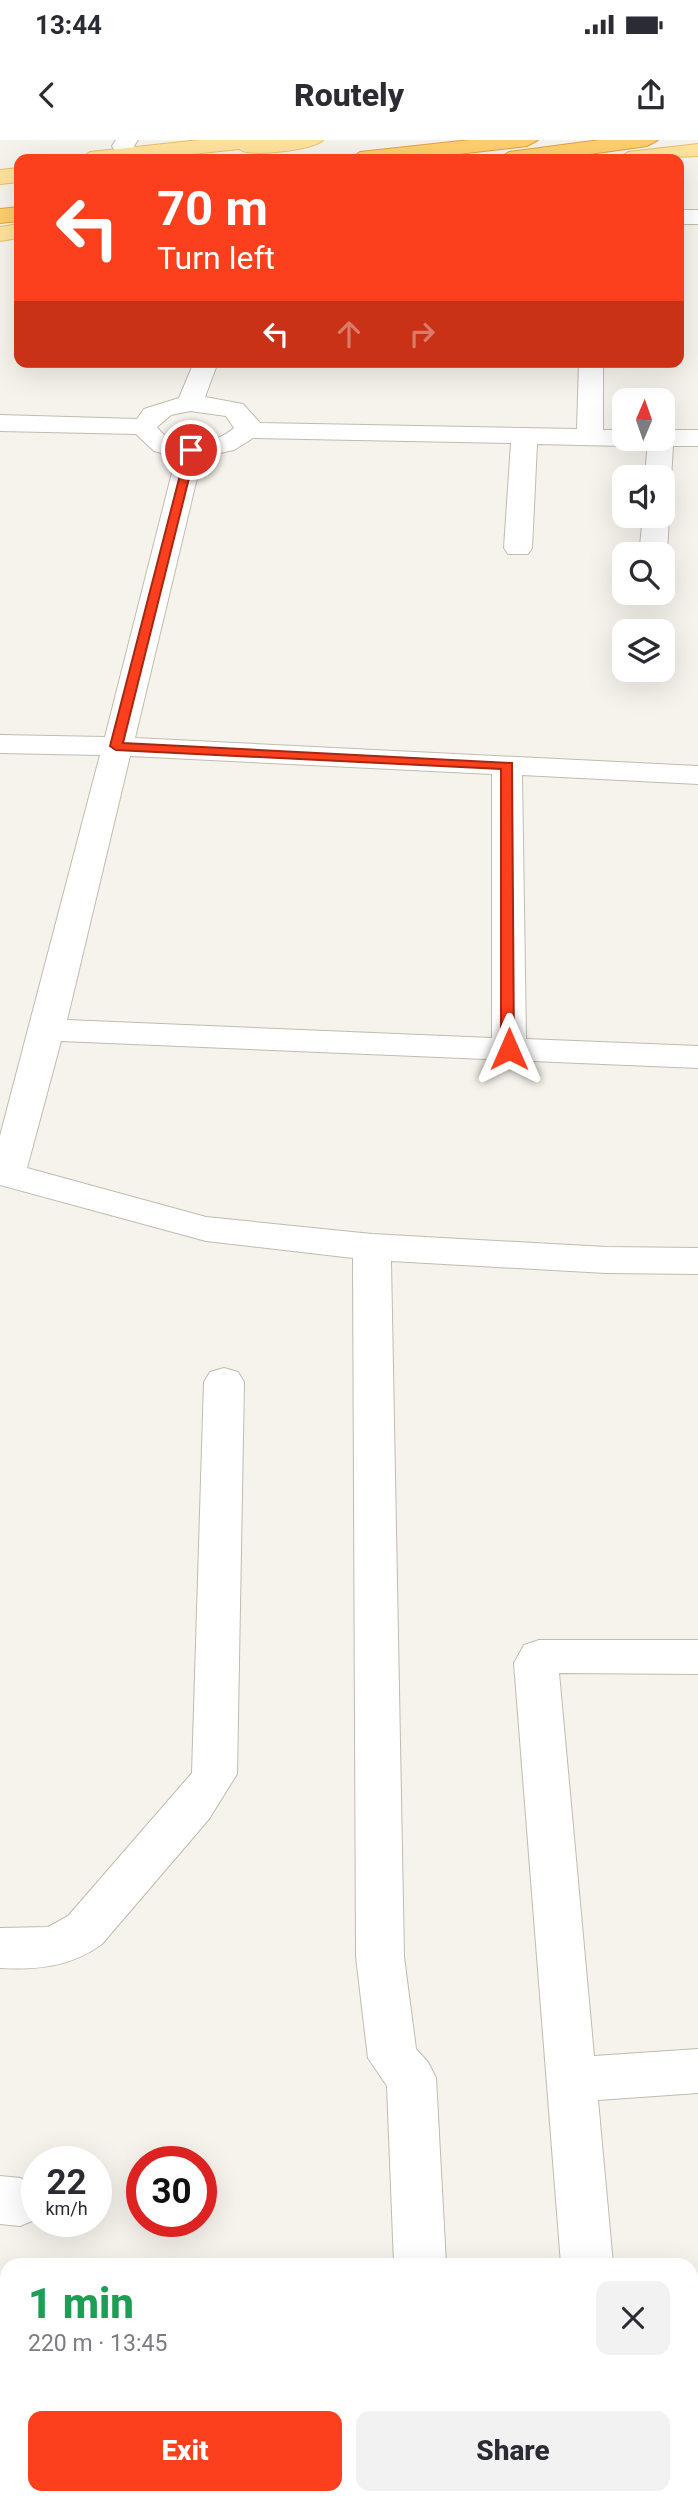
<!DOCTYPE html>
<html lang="en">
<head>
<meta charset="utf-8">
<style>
  body { margin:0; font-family:Roboto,sans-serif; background:#f2f2f3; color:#2b2b33; height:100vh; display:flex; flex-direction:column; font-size:26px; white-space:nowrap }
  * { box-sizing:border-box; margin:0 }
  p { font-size:23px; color:#7c7c81 }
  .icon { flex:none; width:38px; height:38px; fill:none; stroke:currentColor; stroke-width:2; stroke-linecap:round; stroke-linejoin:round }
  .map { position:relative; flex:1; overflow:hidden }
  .details { position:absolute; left:0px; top:2118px; width:698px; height:247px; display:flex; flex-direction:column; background:#fff; border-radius:21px 21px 0 0; box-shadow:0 7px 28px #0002 }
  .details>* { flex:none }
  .top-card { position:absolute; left:14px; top:14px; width:670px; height:214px; border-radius:14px; box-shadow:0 7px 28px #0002; background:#fc3f1d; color:#fff; overflow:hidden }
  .needle { width:46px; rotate:2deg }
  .fabs { position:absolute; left:612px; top:248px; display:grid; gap:14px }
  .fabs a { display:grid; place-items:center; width:63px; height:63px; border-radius:14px; background:#fff; box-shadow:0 7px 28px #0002; font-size:35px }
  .speed { position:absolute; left:21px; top:2006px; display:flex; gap:14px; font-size:35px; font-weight:700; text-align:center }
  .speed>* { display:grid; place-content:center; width:91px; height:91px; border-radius:50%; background:#fff; box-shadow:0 7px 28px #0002; line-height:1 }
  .speed small { font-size:18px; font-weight:400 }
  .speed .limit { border:10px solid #d22; background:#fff; color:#111 }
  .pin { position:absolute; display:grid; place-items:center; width:60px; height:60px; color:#fff; margin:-30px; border:4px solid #fff; border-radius:50%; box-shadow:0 2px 7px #0007 }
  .me { position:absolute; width:77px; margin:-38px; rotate:0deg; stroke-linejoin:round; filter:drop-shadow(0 0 5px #0008) }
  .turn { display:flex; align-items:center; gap:24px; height:147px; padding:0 28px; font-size:32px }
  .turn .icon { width:91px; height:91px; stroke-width:2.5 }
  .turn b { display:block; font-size:49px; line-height:60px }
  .lanes { display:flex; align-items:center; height:66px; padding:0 28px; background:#0003; justify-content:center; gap:35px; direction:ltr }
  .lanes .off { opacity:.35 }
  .round { display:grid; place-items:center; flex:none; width:74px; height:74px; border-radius:14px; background:#f2f2f3 }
  .overview { display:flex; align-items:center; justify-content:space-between; height:119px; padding:0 28px }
  h1 { font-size:42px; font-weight:800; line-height:52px; color:#1e9e55 }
  .cta { display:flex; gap:14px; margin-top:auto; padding:14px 28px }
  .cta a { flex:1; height:80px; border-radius:14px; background:#fc3f1d; color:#fff; font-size:28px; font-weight:800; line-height:80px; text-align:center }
  .cta a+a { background:#f2f2f3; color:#2b2b33 }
  .status { display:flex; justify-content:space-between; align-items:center; height:49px; padding:0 35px; background:#fff; direction:ltr }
  .status svg { height:19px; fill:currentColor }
  header { display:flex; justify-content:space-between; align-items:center; height:91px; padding:0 28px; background:#fff; font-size:32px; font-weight:800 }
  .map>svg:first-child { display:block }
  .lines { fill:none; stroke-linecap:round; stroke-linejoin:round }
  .minor-casing { stroke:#c2bbae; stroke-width:2 }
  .major-casing { stroke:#e6c16a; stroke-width:2 }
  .highway-casing { stroke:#e0a43c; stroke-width:2 }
  .minor { fill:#fff; fill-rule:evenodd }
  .major { fill:#ffe39c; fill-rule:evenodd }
  .highway { fill:#ffcf6e; fill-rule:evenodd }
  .route { fill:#fc3f1d; stroke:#a42913; stroke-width:2 }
</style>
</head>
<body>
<div class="status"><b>13:44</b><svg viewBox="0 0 49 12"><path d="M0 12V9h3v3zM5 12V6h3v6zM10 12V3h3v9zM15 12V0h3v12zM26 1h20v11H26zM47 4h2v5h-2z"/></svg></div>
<header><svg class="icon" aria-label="back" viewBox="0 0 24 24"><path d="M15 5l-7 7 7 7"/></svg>Routely<svg class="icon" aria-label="share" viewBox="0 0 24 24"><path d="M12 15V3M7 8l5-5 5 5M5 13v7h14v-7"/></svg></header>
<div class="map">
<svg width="698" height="2363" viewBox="0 0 698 2363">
  <rect width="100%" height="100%" fill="#f6f3ec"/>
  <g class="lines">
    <g class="minor-casing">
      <g id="minor">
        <path d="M 116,0 L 138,0 L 134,6 L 142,19 L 120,19 L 112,6 Z"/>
        <rect x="679" y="70" width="19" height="14"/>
        <path d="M 194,222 L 218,222 L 205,257 L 243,264 L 260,283 L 577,289 L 579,222 L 603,222 L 603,290 L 625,290 L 625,299 L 637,299 L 625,306 L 537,304 L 532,408 L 528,414 L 508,414 L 504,408 L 511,303 L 253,298 L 234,310 L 202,317 L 135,598 L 698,626 L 698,644 L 522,635 L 526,899 L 698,906 L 698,928 L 61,901 L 27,1028 L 206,1077 L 372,1094 L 606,1107 L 698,1108 L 698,1134 L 606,1133 L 391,1121 L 404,1817 L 416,1909 L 428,1922 L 436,1938 L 446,2124 L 394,2124 L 387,1946 L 368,1918 L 356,1817 L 353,1118 L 206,1101 L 0,1045 L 0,996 L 100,615 L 0,613 L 0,595 L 105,597 L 176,317 L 154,311 L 136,294 L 0,291 L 0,275 L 137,279 L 144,269 L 179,258 ZM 190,271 L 226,276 L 234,288 C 215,305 173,311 157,287 L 171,275 ZM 130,616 L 492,634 L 492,898 L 67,880 Z"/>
        <path d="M 663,290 L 698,290 L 698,306 L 673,306 L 671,338 L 663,345 L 663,338 L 645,338 L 648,299 L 663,299 Z"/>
        <path d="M 663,370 L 669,376 L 667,415 L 663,420 L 663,415 L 639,415 L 643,376 L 663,376 Z"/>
        <path d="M 224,1228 L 238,1232 L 244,1242 L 237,1634 L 209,1679 L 102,1804 C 71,1827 37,1830 0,1828 L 0,1788 L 48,1787 L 68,1776 L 192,1633 L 204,1242 L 210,1232 Z"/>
        <path d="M 539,1500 L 698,1500 L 698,1534 L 559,1533 L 594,1916 L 698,1909 L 698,1953 L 598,1960 L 613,2124 L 561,2124 L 514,1523 L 524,1505 Z"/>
        <path d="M 0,2036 L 20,2038 L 37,2045 L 37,2079 L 20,2086 L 0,2084 Z"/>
      </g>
    </g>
    <g class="major-casing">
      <g id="major">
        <path d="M 200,0 L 323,0 C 316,10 246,18 239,9 L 145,19 L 79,19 L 90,12 Z"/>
        <path d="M 698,4 L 698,16 L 617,19 L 628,12 Z"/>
        <path d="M 19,28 L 19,42 L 0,44 L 0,30 Z"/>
        <path d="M 19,84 L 19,98 L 0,101 L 0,87 Z"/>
      </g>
    </g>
    <g class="highway-casing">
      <g id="highway">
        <path d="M 470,0 L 538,0 L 527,6 L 415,19 L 349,19 L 360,12 Z"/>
        <path d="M 600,0 L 658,0 L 647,6 L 554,19 L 498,19 L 509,12 Z"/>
        <path d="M 19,67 L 19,81 L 0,83 L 0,69 Z"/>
      </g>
    </g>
    <use href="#minor" class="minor"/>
    <use href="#major" class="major"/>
    <use href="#highway" class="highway"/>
  </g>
  <path class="route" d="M 187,308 L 196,310 L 123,603 L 512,623 L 514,913 L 509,914 L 501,909 L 501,629 L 116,610 L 110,606 Z"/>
</svg>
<div class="fabs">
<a><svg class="needle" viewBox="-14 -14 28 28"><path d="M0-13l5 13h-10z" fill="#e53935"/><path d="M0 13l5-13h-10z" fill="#7c7c81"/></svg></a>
<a><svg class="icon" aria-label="sound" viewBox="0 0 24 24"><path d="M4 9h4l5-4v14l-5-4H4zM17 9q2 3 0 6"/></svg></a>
<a><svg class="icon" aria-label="search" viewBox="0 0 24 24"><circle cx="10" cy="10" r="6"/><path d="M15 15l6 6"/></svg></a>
<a><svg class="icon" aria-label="layers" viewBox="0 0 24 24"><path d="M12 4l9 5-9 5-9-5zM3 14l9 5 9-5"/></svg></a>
</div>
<div class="speed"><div>22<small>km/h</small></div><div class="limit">30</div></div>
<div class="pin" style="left:191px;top:310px;background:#d93025"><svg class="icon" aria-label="arrive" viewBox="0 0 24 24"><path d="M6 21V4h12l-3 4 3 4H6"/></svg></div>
<svg class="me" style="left:509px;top:909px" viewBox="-20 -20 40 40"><path d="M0-17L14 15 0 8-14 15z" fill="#fc3f1d" stroke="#fff" stroke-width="4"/></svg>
<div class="top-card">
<div class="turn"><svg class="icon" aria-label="left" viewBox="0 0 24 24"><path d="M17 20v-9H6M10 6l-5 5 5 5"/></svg><div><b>70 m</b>Turn left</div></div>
<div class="lanes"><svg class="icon" aria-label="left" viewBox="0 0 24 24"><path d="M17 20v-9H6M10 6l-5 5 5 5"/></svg><svg class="icon off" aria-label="ahead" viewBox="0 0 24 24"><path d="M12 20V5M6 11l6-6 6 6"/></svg><svg class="icon off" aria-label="right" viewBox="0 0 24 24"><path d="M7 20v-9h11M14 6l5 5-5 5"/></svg></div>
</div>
<section class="details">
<div class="overview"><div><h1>1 min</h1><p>220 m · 13:45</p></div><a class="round"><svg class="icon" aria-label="close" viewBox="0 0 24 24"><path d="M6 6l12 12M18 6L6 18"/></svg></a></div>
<div class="cta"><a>Exit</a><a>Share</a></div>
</section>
</div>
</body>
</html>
